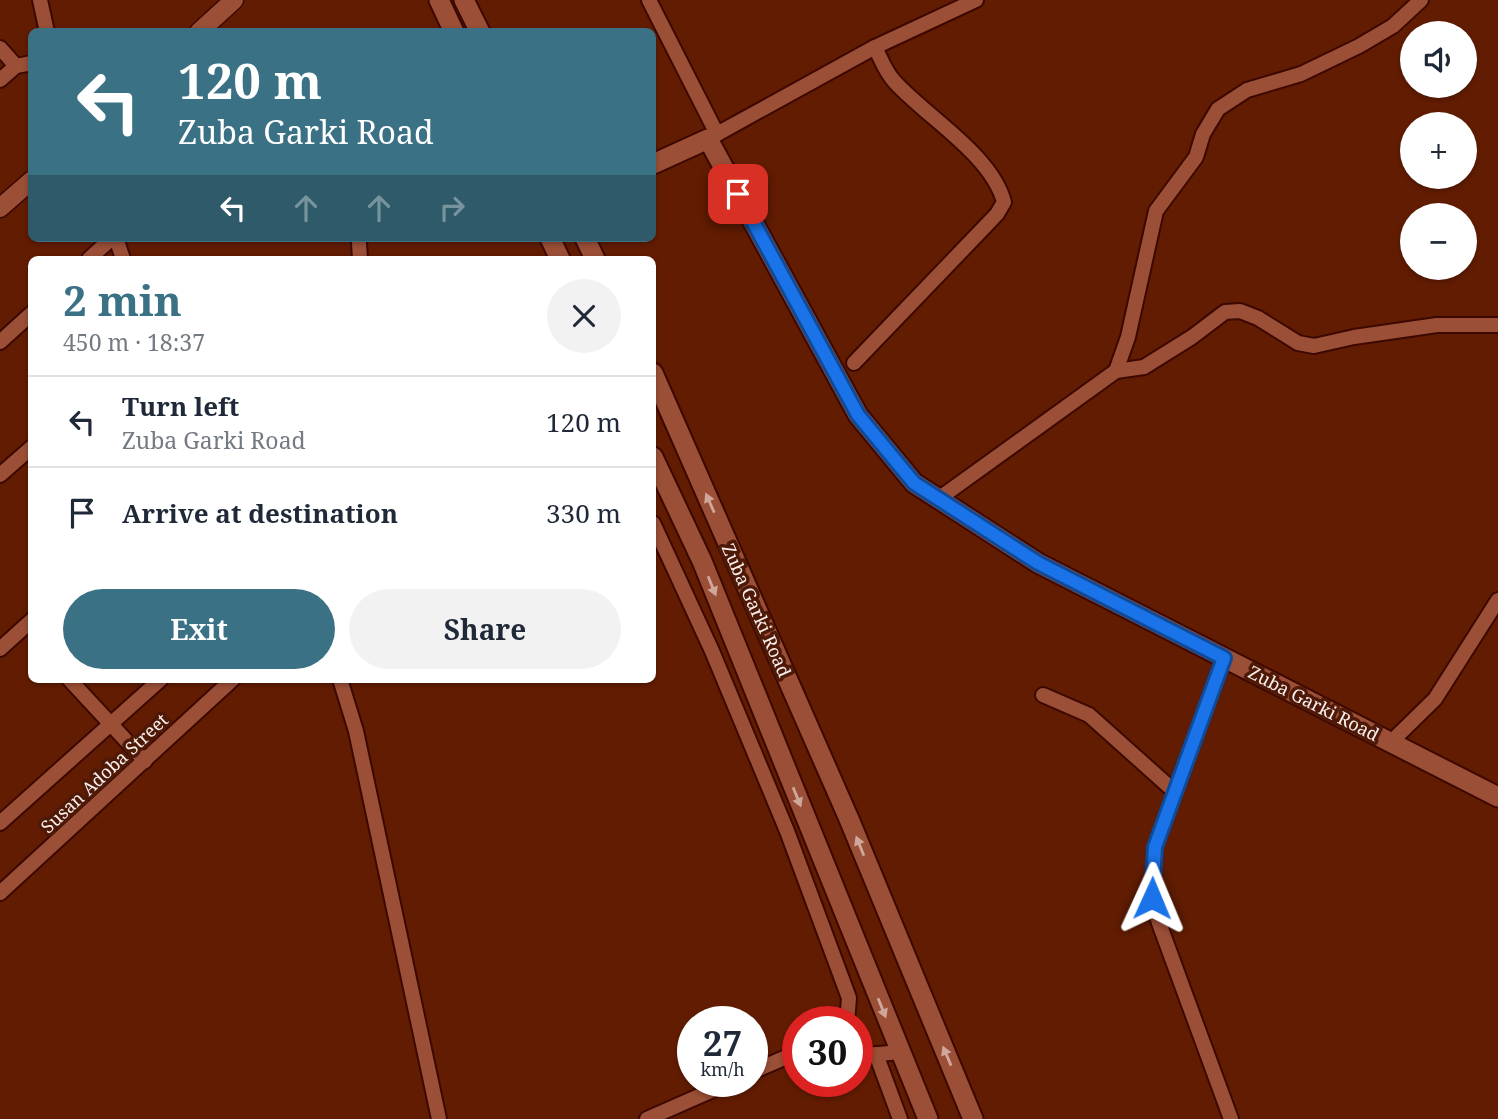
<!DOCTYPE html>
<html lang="en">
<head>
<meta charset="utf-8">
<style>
  body { margin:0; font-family:"Noto Serif",serif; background:#f2f2f3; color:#1f2937; height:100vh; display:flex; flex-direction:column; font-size:26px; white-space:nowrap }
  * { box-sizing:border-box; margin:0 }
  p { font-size:23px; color:#747a83 }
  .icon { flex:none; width:38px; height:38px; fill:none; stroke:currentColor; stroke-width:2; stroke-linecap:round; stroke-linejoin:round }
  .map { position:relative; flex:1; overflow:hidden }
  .panel { position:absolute; left:28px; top:256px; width:628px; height:427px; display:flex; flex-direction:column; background:#fff; border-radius:10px; box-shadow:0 2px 5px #0004 }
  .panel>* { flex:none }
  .banner { position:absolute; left:28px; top:28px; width:628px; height:214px; border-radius:10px; box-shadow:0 2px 5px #0004; background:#3a7185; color:#fff; overflow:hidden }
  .buttons { position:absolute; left:1400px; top:21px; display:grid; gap:14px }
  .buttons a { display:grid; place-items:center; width:77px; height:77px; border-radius:50%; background:#fff; box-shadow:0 2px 5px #0004; font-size:35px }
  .speed { position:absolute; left:677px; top:1006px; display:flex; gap:14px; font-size:35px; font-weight:700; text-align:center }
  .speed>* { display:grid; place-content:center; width:91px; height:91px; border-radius:50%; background:#fff; box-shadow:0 2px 5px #0004; line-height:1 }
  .speed small { font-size:18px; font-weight:400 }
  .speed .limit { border:10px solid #d22; background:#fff; color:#111 }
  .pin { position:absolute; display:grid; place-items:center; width:60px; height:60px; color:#fff; margin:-30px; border-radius:14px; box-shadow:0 4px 10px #0006 }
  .me { position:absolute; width:77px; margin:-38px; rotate:1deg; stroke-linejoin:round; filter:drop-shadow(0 0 5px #0008) }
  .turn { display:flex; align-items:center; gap:24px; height:147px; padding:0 35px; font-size:32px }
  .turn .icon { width:91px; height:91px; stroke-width:2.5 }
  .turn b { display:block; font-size:49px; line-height:60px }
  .lanes { display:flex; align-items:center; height:66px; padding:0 35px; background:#0003; justify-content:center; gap:35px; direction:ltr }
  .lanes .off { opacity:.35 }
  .round { display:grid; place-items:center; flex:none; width:74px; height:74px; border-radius:37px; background:#f2f2f3 }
  .summary { display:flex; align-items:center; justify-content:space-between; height:119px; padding:0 35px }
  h1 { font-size:42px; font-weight:700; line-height:52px; color:#3a7185 }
  .action { display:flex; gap:14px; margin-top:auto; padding:14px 35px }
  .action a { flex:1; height:80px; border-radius:42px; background:#3a7185; color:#fff; font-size:28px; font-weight:700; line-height:80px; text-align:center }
  .action a+a { background:#f2f2f3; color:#1f2937 }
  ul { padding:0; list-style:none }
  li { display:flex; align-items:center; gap:21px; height:91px; padding:0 35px; border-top:2px solid #e0e1e3 }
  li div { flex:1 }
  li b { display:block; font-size:26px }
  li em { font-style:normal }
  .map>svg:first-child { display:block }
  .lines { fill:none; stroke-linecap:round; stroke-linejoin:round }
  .minor-casing { stroke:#3d0800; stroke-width:18 }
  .tertiary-casing { stroke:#3d0800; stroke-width:21 }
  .secondary-casing { stroke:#3d0800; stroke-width:23 }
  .minor { stroke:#9b4f37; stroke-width:14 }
  .tertiary { stroke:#9b4f37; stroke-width:18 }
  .secondary { stroke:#9b4f37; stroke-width:19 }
  .oneway { fill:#cfa89b }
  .route-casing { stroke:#114b97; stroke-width:18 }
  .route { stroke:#1a73e8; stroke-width:12 }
  .labels { text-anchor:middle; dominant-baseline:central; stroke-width:7; stroke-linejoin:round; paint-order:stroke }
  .street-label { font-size:18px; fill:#f9f0ed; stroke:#4f1907 }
</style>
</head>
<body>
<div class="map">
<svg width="1498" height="1119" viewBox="0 0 1498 1119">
  <rect width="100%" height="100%" fill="#621c02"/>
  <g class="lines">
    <g class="minor-casing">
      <g id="minor">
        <path d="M 40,0 L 47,32"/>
        <path d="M 649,0 L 717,134 L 709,138"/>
        <path d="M 0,48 L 16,66"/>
        <path d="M 0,80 L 16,66 L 32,63"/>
        <path d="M 717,134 L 875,47 L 976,0"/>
        <path d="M 116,238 L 123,259"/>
        <path d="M 359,243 L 360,259"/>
        <path d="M 89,259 L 112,238"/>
        <path d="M 0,342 L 32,313"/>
        <path d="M 854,363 L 997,214 L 1004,202 C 991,154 926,117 894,81 C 885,71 881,59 875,47"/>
        <path d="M 1116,371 L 1144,367 L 1192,337 L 1225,312 L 1240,311 L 1258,318 L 1298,343 L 1314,346 L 1354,337 L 1437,325 L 1498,325"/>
        <path d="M 0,475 L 32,447"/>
        <path d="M 937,500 L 1116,371 L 1128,337 L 1156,211 L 1196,157 L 1203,134 L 1218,109 L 1247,90 L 1301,74 L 1359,46 L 1393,26 L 1421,0"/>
        <path d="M 653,523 L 712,651 L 787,831 L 849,998 L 847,1022"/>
        <path d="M 0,649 L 32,620"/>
        <path d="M 1224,658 L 1155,847 L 1152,898 L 1159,923 L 1231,1119"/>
        <path d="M 69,679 L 145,761"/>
        <path d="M 340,679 L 356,731 L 439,1119"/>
        <path d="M 1043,695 L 1089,715 L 1174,791"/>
        <path d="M 1391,742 L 1435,699 L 1498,600"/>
        <path d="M 0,823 L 161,679"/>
        <path d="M 0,893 L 233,679"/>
        <path d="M 858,1047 L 868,1055 L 900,1052"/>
        <path d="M 876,1054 L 900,1119"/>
        <path d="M 752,1072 L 798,1052"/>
        <path d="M 647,1119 L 731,1082"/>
      </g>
    </g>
    <g class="tertiary-casing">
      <g id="tertiary">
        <path d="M 199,32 L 234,0"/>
        <path d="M 0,208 L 32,180"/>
      </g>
    </g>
    <g class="secondary-casing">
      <g id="secondary">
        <path d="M 439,0 L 454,32"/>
        <path d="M 464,0 L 480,32"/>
        <path d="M 653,164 L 708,139 L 858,415 L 914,483 L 1038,563 L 1498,797"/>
        <path d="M 550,238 L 560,259"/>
        <path d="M 585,238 L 595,259"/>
        <path d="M 653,373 L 849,819 L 973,1119"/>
        <path d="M 653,457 L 702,561 L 928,1119"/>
      </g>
    </g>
    <use href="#minor" class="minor"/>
    <use href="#tertiary" class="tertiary"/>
    <use href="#secondary" class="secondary"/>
  </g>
  <defs><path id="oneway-solid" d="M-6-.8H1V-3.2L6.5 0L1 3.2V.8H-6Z" transform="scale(1.75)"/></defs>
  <g class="oneway">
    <use href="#oneway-solid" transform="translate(710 503) rotate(-114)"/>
    <use href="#oneway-solid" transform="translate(712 586) rotate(68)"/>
    <use href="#oneway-solid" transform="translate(797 797) rotate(68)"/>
    <use href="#oneway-solid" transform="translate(860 846) rotate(-112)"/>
    <use href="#oneway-solid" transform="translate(882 1008) rotate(68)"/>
    <use href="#oneway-solid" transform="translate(947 1056) rotate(-113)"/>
  </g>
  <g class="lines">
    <g class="route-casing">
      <path id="route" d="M 738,194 L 858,415 L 914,483 L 1038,563 L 1224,658 L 1155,847 L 1152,898"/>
    </g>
    <use href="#route" class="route"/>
  </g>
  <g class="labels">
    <g class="street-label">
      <text transform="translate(757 610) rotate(66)">Zuba Garki Road</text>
      <text transform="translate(1314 703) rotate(27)">Zuba Garki Road</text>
      <text transform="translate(104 773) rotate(-43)">Susan Adoba Street</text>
    </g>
  </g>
</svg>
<div class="buttons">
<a><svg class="icon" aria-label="sound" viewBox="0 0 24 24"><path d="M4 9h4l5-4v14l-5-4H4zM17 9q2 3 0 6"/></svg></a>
<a>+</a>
<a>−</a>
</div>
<div class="speed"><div>27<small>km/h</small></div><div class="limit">30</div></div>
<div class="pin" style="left:738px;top:194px;background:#d93025"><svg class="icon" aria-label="arrive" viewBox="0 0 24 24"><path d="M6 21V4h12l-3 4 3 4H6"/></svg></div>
<svg class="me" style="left:1152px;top:898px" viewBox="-20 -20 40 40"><path d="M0-17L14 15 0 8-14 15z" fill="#1a73e8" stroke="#fff" stroke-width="4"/></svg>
<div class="banner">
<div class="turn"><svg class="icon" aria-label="left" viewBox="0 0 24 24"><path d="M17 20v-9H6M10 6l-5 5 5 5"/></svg><div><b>120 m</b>Zuba Garki Road</div></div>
<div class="lanes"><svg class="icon" aria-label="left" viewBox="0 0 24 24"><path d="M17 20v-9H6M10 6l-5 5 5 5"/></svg><svg class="icon off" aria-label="ahead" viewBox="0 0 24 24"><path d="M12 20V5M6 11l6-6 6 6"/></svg><svg class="icon off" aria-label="ahead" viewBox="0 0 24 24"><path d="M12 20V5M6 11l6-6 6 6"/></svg><svg class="icon off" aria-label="right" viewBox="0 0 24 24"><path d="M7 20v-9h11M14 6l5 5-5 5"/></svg></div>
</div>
<section class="panel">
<div class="summary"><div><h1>2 min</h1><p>450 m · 18:37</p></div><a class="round"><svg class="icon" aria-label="close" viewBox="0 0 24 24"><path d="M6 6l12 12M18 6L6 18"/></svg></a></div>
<ul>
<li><svg class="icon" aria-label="left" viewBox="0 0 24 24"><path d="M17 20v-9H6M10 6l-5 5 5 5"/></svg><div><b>Turn left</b><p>Zuba Garki Road</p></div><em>120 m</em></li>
<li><svg class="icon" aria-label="arrive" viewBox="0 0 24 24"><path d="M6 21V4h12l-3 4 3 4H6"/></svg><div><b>Arrive at destination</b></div><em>330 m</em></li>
</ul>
<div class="action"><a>Exit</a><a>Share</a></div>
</section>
</div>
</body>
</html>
